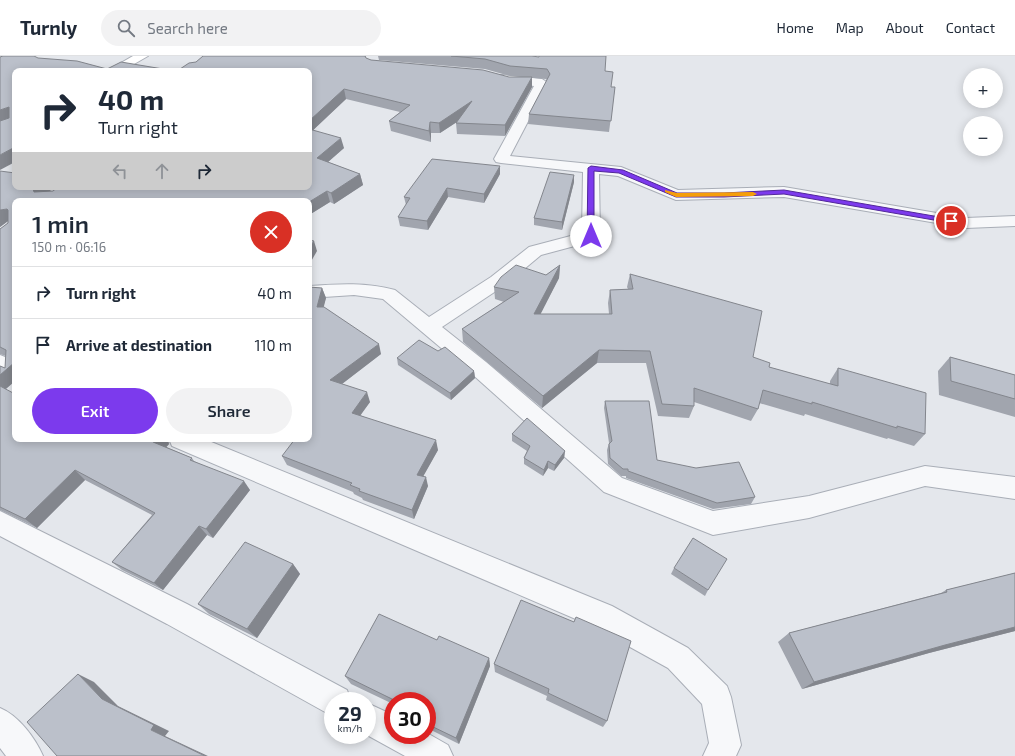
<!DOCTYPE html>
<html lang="en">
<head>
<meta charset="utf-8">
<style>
  body { margin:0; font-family:"Exo 2",sans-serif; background:#f2f2f3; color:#1f2937; height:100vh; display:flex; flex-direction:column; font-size:15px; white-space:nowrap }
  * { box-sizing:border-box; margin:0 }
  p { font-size:13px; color:#747a83 }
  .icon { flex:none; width:22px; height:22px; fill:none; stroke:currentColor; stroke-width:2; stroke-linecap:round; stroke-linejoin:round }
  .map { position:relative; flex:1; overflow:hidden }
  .panel { position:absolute; left:12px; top:142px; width:300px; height:244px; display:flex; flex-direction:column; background:#fff; border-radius:8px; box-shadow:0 2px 10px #0003 }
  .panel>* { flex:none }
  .top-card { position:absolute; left:12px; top:12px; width:300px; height:122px; border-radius:8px; box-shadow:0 2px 10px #0003; background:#fff; color:#1f2937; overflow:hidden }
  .buttons { position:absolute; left:963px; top:12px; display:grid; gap:8px }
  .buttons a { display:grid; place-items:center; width:40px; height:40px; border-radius:50%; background:#fff; box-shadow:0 2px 10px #0003; font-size:20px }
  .speed { position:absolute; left:324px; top:636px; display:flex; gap:8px; font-size:20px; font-weight:700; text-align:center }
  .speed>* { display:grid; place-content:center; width:52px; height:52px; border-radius:50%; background:#fff; box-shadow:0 2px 10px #0003; line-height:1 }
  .speed small { font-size:10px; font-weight:400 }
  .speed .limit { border:6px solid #d22; background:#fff; color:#111 }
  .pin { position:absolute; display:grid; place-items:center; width:34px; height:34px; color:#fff; margin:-17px; border:2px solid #fff; border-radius:50%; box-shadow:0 1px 4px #0007 }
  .me { position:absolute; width:44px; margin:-22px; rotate:0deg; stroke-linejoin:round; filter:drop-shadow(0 0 3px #0008) }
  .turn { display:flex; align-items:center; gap:14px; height:84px; padding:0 20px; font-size:18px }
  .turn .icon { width:52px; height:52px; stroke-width:2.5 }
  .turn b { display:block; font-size:28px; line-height:34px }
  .lanes { display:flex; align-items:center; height:38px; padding:0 20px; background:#0003; justify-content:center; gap:20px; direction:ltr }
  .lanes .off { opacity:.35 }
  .round { display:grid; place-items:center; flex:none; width:42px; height:42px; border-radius:21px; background:#f2f2f3 }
  .headline { display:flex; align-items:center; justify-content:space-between; height:68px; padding:0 20px }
  h1 { font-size:24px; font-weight:600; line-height:30px }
  .cta { display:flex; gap:8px; margin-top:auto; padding:8px 20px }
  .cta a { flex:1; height:46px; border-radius:24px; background:#7c3aed; color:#fff; font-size:16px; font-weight:600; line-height:46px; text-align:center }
  .cta a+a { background:#f2f2f3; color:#1f2937 }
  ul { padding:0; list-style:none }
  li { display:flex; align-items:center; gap:12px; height:52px; padding:0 20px; border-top:1px solid #e0e1e3 }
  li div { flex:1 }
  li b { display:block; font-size:15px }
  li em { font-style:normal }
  header { display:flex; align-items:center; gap:24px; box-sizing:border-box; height:56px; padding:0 20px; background:#fff; border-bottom:1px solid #e0e1e3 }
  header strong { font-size:19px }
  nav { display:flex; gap:22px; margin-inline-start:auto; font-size:14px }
  .search { width:280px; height:36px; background:#f2f2f3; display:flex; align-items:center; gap:10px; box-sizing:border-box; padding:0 14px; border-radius:22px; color:#747a83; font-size:15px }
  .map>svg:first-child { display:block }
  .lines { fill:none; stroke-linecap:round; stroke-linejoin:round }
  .street-casing { stroke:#a9aeb7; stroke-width:2 }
  .secondary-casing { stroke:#a9aeb7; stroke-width:2 }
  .street { fill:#f7f8fa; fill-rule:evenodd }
  .secondary { fill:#fff; fill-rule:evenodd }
  .wall { fill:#a1a5ae }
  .shaded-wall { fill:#83868d }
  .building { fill:#bbc0ca; stroke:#83868d }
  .route { fill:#7c3aed; stroke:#51269a }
  .slow { fill:#f59e0b }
</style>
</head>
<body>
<header>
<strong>Turnly</strong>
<div class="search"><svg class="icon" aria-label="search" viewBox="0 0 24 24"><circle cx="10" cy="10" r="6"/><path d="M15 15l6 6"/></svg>Search here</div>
<nav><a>Home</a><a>Map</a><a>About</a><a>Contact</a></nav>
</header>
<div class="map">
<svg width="1015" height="700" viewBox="0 0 1015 700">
  <rect width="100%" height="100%" fill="#e4e7ec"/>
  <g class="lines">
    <g class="street-casing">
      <g id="street">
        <path d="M 502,19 L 542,23 L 548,27 L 510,100 L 621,111 L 678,134 L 784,131 L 966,162 L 1015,160 L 1015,170 L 966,172 L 784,141 L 676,144 L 618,120 L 599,118 L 600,180 L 597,184 L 541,199 L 505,229 L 442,271 L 486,306 L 622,422 L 713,455 L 809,440 L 925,410 L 1015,421 L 1015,443 L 925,430 L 809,462 L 713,479 L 604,436 L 472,318 L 383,243 L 354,239 L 309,242 L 309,230 C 338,228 366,226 395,234 L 429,261 L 491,221 L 529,191 L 582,177 L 583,116 L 501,107 L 496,106 L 494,103 L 534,30 L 498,26 L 496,23 L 498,20 Z"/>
        <path d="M 0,299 L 15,305 L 15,321 L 0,315 Z"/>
        <path d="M 169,383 L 204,383 L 612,550 L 688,592 L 727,630 L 731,641 L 741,689 L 736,700 L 703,700 L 709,687 L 702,648 L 668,612 L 592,570 L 172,390 Z"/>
        <path d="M 0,455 L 187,548 L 347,634 L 351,645 L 333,645 L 333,659 L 325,656 L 167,568 L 0,480 Z"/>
        <path d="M 367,647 L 393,659 L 393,679 L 427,679 L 427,677 L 448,689 L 453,700 L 405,700 L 367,679 Z"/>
        <path d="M 0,652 C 19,660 35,682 43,700 L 6,700 L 0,692 Z"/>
      </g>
    </g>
    <g class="secondary-casing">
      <path id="secondary" d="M 133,0 L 148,0 L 122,15 L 107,15 Z"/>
    </g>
    <use href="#street" class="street"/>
    <use href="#secondary" class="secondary"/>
  </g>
  <g class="wall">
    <path d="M 203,0 L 366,0 L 366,2 L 371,4 L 532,31 L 505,80 L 457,78 L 456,67 L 457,66 L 440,77 L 431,77 L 431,86 L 391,75 L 389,65 L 400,56 L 346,43 L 313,74 L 344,92 L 328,106 L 360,118 L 363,129 L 334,148 L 330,146 L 309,159 L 309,145 L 15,145 L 15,325 L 6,333 L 15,383 L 169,388 L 166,391 L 192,402 L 194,405 L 250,434 L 213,482 L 207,479 L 163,534 L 122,514 L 112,506 L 152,459 L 85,424 L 37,472 L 0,454 L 0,310 L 5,312 L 6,300 L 0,298 L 0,173 L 8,167 L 8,165 L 0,171 L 15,131 L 53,131 L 53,132 L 50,135 L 143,133 L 309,131 L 196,6 Z"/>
    <path d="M 378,0 L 532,0 L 605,15 L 611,31 L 615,31 L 609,76 L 528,68 L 529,58 L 547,24 L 546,23 L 510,20 L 485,13 L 379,4 Z"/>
    <path d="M 500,118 L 484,147 L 448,141 L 428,174 L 400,170 L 398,161 L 406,149 L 404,141 Z"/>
    <path d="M 574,119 L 574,126 L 562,174 L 534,169 L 534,162 Z"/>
    <path d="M 560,209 L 559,222 L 540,258 L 609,258 L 608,247 L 610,234 L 628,233 L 627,231 L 630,218 L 753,301 L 769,311 L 830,328 L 830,325 L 838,312 L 925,378 L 914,390 L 888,382 L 887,383 L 805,358 L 804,360 L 759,347 L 758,353 L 751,365 L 694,346 L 694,350 L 689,362 L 658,360 L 646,307 L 597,307 L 542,352 L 463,286 L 462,273 L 504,246 L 495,243 L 494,231 L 546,219 Z"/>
    <path d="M 309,231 L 322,232 L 326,242 L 323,251 L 381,298 L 342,328 L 370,346 L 360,359 L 438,394 L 423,420 L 428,430 L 414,463 L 363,444 L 362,442 L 354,438 L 353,436 L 287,409 L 282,400 L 309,383 Z"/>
    <path d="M 438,295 L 474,315 L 475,322 L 451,344 L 398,309 L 397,302 Z"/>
    <path d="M 950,301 L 1015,319 L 1015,361 L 939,339 L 938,315 Z"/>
    <path d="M 605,345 L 657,404 L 755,441 L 751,448 L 713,453 L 626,422 L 626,420 L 621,420 L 608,408 L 607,394 L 609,387 L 604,352 Z"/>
    <path d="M 512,378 L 565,395 L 564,402 L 554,415 L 548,412 L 543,420 L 524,408 L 524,402 L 527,395 L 512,385 Z"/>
    <path d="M 293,508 L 300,518 L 257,582 L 209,558 L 198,548 Z"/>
    <path d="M 674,512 L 708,534 L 705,540 L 671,518 Z"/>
    <path d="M 1015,517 L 1015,575 L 929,597 L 802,633 L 778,586 L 789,577 L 941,537 L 946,534 Z"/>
    <path d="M 521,544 L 607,665 L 603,671 L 546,644 L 547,640 L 495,616 L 494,608 Z"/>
    <path d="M 437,584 L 489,602 L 490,610 L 459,688 L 427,672 L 427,645 L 393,645 L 393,648 L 351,628 L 345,620 Z"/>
  </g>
  <g class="shaded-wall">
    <path d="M 532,21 L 532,31 L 505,80 L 505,69 Z"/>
    <path d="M 344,33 L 346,43 L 309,78 L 309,65 Z"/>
    <path d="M 472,45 L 472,56 L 440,77 L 439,67 Z"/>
    <path d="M 9,51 L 15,59 L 0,67 L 0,54 Z"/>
    <path d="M 430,66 L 431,77 L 431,86 L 429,75 Z"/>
    <path d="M 341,82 L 344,92 L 320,113 L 317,102 Z"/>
    <path d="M 15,91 L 15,106 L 0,114 L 0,99 Z"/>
    <path d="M 500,110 L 500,118 L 484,147 L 484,138 Z"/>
    <path d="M 360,118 L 363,129 L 334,148 L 331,137 Z"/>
    <path d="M 574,119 L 574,126 L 562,174 L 562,166 Z"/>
    <path d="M 35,131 L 53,131 L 53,132 L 40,144 L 34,136 L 33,133 Z"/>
    <path d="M 447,132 L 448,141 L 428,174 L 427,165 Z"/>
    <path d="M 327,135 L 330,146 L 309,159 L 309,146 Z"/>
    <path d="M 7,153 L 15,164 L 8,165 L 0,171 L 0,154 Z"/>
    <path d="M 314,185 L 317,195 L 309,209 L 309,192 Z"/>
    <path d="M 560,209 L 559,222 L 534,271 L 534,258 Z"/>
    <path d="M 322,232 L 326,242 L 321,262 L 317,251 Z"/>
    <path d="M 379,288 L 381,298 L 334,334 L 330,324 Z"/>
    <path d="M 599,294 L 597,307 L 542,352 L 543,340 Z"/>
    <path d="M 15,306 L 15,325 L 2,336 L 0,334 L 0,319 Z"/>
    <path d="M 474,315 L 475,322 L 451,344 L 450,337 Z"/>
    <path d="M 367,336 L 370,346 L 355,367 L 352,357 Z"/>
    <path d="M 156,383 L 168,383 L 169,388 L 162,396 L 153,386 Z"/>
    <path d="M 436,384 L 438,394 L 419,428 L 417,419 Z"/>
    <path d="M 565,395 L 564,402 L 554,415 L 555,409 Z"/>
    <path d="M 548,405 L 548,412 L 543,420 L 544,414 Z"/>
    <path d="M 75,414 L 85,424 L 37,472 L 25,463 Z"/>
    <path d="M 426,421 L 428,430 L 414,463 L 412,454 Z"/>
    <path d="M 244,425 L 250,434 L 213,482 L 206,473 Z"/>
    <path d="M 199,470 L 207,479 L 163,534 L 154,527 Z"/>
    <path d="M 293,508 L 300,518 L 257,582 L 247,573 Z"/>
    <path d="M 1015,571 L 1015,575 L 929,597 L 802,633 L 814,626 L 945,589 Z"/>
    <path d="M 489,602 L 490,610 L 459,688 L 456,682 Z"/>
    <path d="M 78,618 L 94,626 L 118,650 L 169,675 L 165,680 L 208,700 L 205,700 L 151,674 L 102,643 Z"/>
  </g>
  <g class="building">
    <path d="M 3,0 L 34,0 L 38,2 L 77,5 L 107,13 L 121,6 L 175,15 L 15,15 L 15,91 L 0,99 L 0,65 L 9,62 L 9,51 L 0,54 L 0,1 Z"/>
    <path d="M 203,0 L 365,0 L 366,2 L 371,4 L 483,14 L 509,21 L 532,21 L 505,69 L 456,67 L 472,45 L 439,67 L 430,66 L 429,75 L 389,65 L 410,49 L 344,33 L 309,65 L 309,15 L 177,15 L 189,7 L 196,6 Z"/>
    <path d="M 451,0 L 532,0 L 539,1 L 539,0 L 606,0 L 605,15 L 613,16 L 611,31 L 615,31 L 611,65 L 529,58 L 550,18 L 547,13 L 510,10 L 485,3 Z"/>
    <path d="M 309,73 L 341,82 L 317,102 L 360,118 L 331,137 L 327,135 L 309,146 L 309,145 L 15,145 L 15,306 L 0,319 L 0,310 L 5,312 L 6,294 L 0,291 L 0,173 L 8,167 L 8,154 L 7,153 L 0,154 L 0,115 L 15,117 L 15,131 L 35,131 L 33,133 L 34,136 L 53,135 L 58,131 L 137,131 L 143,133 L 145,131 L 309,131 Z"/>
    <path d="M 432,103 L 500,110 L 484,138 L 447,132 L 427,165 L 398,161 L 410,142 L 404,141 Z"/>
    <path d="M 550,116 L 574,119 L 562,166 L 534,162 Z"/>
    <path d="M 309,184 L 314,185 L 309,192 Z"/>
    <path d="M 516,209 L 546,219 L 560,209 L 534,258 L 612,258 L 610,234 L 633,233 L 630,218 L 762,255 L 753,301 L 770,307 L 769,311 L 838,330 L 838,312 L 926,337 L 925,378 L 897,370 L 897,372 L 812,346 L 812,348 L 763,334 L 758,353 L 694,332 L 694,350 L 662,348 L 650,295 L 599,294 L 543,340 L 462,273 L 519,236 L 494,231 L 501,221 Z"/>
    <path d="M 309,231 L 322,232 L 317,251 L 324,251 L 379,288 L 330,324 L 367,336 L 352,357 L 436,384 L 417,419 L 426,421 L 412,454 L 359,435 L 360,433 L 350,429 L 352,427 L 282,400 L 295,383 L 309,383 L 309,365 L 310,364 L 309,363 Z"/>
    <path d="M 419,284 L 438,295 L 445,291 L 474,315 L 450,337 L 397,302 Z"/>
    <path d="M 950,301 L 1015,319 L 1015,343 L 951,325 Z"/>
    <path d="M 0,330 L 15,338 L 15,383 L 156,383 L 153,386 L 192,402 L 190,404 L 244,425 L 206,473 L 199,470 L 154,527 L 112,506 L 155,457 L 75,414 L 25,463 L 0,451 Z"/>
    <path d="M 605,345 L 649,345 L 657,404 L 696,412 L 739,406 L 755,441 L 717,447 L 628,415 L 628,413 L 623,413 L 610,402 L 609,388 L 612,385 Z"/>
    <path d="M 527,362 L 565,395 L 555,409 L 548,405 L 544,414 L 524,402 L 530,390 L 512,378 Z"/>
    <path d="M 693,482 L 727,503 L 708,534 L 674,512 Z"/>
    <path d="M 245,486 L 293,508 L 247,573 L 198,548 Z"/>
    <path d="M 1015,517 L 1015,571 L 945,589 L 814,626 L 789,577 L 947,536 L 946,534 Z"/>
    <path d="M 521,544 L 574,566 L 576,561 L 631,585 L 607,665 L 548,637 L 549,633 L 494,608 Z"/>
    <path d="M 379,558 L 437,584 L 439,580 L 489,602 L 456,682 L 427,668 L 427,645 L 396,645 L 345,620 Z"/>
    <path d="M 78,618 L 102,643 L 154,669 L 151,674 L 205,700 L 57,700 L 27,666 Z"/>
  </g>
  <path class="route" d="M 591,110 L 623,114 L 677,137 L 724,137 L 784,134 L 951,163 L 954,165 L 951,167 L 784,138 L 724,141 L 676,141 L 619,117 L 594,115 L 594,180 L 591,182 L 587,180 L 588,112 Z"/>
  <path class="slow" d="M 665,134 L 677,137 L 753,136 L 757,138 L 753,140 L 676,141 L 665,136 Z"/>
</svg>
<div class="buttons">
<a>+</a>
<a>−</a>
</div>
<div class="speed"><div>29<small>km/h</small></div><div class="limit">30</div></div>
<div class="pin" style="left:951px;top:165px;background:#d93025"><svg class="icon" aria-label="arrive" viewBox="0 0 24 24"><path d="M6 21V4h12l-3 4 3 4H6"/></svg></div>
<svg class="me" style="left:591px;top:180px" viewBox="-20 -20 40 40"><circle r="19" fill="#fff"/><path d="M0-13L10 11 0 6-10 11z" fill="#7c3aed"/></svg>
<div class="top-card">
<div class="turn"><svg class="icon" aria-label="right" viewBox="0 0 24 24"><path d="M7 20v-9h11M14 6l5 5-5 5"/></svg><div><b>40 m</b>Turn right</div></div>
<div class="lanes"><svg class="icon off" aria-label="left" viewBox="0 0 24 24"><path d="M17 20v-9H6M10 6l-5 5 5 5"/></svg><svg class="icon off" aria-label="ahead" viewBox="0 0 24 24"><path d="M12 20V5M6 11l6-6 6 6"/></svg><svg class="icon" aria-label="right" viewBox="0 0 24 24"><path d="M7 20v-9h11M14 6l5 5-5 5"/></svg></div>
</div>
<section class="panel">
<div class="headline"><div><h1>1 min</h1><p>150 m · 06:16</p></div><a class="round" style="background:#d93025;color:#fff"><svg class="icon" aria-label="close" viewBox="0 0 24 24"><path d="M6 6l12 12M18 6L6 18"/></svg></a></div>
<ul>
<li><svg class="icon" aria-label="right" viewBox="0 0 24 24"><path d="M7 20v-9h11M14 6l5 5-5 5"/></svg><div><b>Turn right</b></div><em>40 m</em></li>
<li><svg class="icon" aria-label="arrive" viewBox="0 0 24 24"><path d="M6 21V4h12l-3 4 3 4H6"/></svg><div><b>Arrive at destination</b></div><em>110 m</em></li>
</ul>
<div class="cta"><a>Exit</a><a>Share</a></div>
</section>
</div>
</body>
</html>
